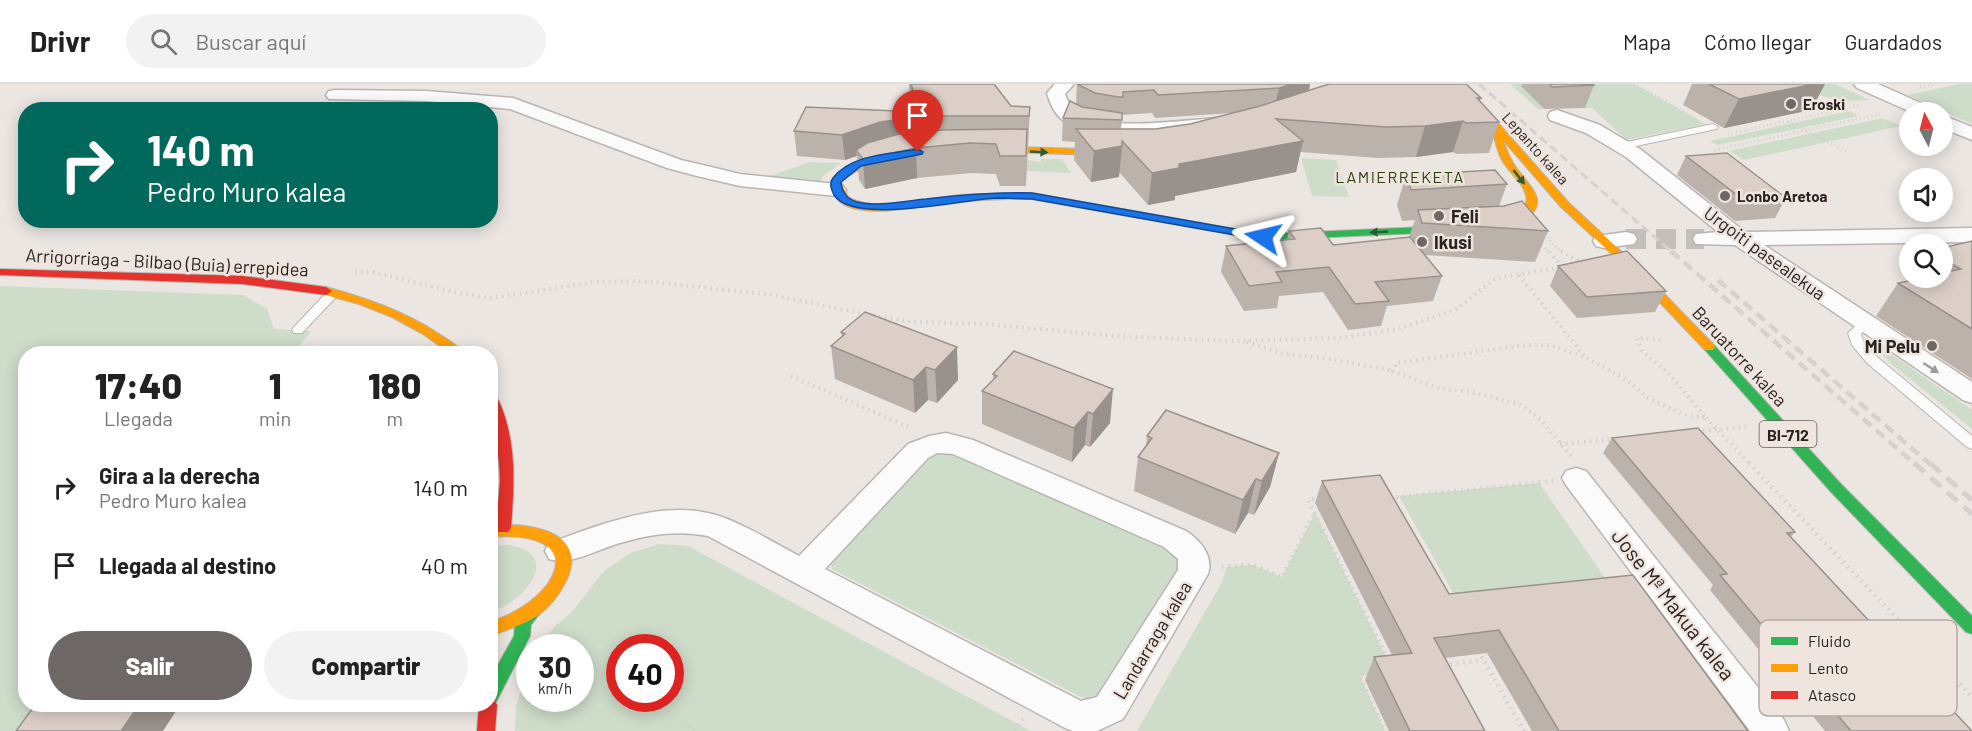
<!DOCTYPE html>
<html lang="es">
<head>
<meta charset="utf-8">
<style>
  body { margin:0; font-family:Barlow,sans-serif; background:#f2f2f2; color:#222; height:100vh; display:flex; flex-direction:column; font-size:22px; white-space:nowrap }
  * { box-sizing:border-box; margin:0 }
  p { font-size:20px; color:#767676 }
  .icon { flex:none; width:33px; height:33px; fill:none; stroke:currentColor; stroke-width:2; stroke-linecap:round; stroke-linejoin:round }
  .map { position:relative; flex:1; overflow:hidden }
  .drawer { position:absolute; left:18px; top:262px; width:480px; height:366px; display:flex; flex-direction:column; background:#fff; border-radius:24px; box-shadow:0 3px 15px #0003 }
  .drawer>* { flex:none }
  .top-card { position:absolute; left:18px; top:18px; width:480px; height:126px; border-radius:24px; box-shadow:0 3px 15px #0003; background:#00695c; color:#fff; overflow:hidden }
  .needle { width:39px; rotate:353deg }
  .controls { position:absolute; left:1899px; top:18px; display:grid; gap:12px }
  .controls a { display:grid; place-items:center; width:54px; height:54px; border-radius:50%; background:#fff; box-shadow:0 3px 15px #0003; font-size:30px }
  .speed { position:absolute; left:516px; top:550px; display:flex; gap:12px; font-size:30px; font-weight:700; text-align:center }
  .speed>* { display:grid; place-content:center; width:78px; height:78px; border-radius:50%; background:#fff; box-shadow:0 3px 15px #0003; line-height:1 }
  .speed small { font-size:15px; font-weight:400 }
  .speed .limit { border:9px solid #d22; background:#fff; color:#111 }
  .pin { position:absolute; display:grid; place-items:center; width:51px; height:51px; color:#fff; margin:-62px -26px; border-radius:50% 50% 50% 0; rotate:-45deg; box-shadow:0 0 6px #0007 }
  .pin .icon { rotate:45deg }
  .me { position:absolute; width:66px; margin:-33px; rotate:280deg; stroke-linejoin:round; filter:drop-shadow(0 0 4px #0008) }
  .turn { display:flex; align-items:center; gap:21px; height:126px; padding:0 30px; font-size:27px }
  .turn .icon { width:78px; height:78px; stroke-width:2.5 }
  .turn b { display:block; font-size:42px; line-height:51px }
  .eta { display:flex; justify-content:space-evenly; align-items:center; height:102px; text-align:center }
  .eta b { font-size:36px; font-weight:800; line-height:42px }
  .cta { display:flex; gap:12px; margin-top:auto; padding:12px 30px }
  .cta a { flex:1; height:69px; border-radius:36px; background:#6d6865; color:#fff; font-size:24px; font-weight:800; line-height:69px; text-align:center }
  .cta a+a { background:#f2f2f2; color:#222 }
  ul { padding:0; list-style:none }
  li { display:flex; align-items:center; gap:18px; height:78px; padding:0 30px }
  li div { flex:1 }
  li b { display:block; font-size:22px }
  li em { font-style:normal }
  header { display:flex; align-items:center; gap:36px; box-sizing:border-box; height:84px; padding:0 30px; background:#fff; border-bottom:2px solid #e0e0e0 }
  header strong { font-size:28px }
  nav { display:flex; gap:33px; margin-inline-start:auto; font-size:21px }
  .search { width:420px; height:54px; background:#f2f2f2; display:flex; align-items:center; gap:15px; box-sizing:border-box; padding:0 21px; border-radius:33px; color:#767676; font-size:22px }
  .map>svg:first-child { display:block }
  .green { fill:#cedcca; fill-rule:evenodd }
  .lines { fill:none; stroke-linecap:round; stroke-linejoin:round }
  .street-tunnel { stroke:#c5bfbc; stroke-width:20; stroke-dasharray:20 10; stroke-linecap:butt }
  .lane-casing { stroke:#bab5b2; stroke-width:2 }
  .street-casing { stroke:#bab5b2; stroke-width:3 }
  .fast-casing { stroke:#bab5b2; stroke-width:2 }
  .slow-casing { stroke:#bab5b2; stroke-width:2 }
  .jam-casing { stroke:#bab5b2; stroke-width:2 }
  .path-far2 { stroke:#d2d0cf; stroke-width:3; stroke-dasharray:1 3; stroke-linecap:butt }
  .path-far1 { stroke:#d2d0cf; stroke-width:4; stroke-dasharray:1.5 4.5; stroke-linecap:butt }
  .path { stroke:#d2d0cf; stroke-width:4.5; stroke-dasharray:1.5 5; stroke-linecap:butt }
  .lane { fill:#fcfbfb; fill-rule:evenodd }
  .street { fill:#fcfbfb; fill-rule:evenodd }
  .fast { fill:#30b455; fill-rule:evenodd }
  .slow { fill:#ff9f0a; fill-rule:evenodd }
  .jam { fill:#e5322d; fill-rule:evenodd }
  .rail-far2 { stroke:#d4d2d1; stroke-width:3; stroke-dasharray:9 4.5; stroke-linecap:butt }
  .rail-far1 { stroke:#d4d2d1; stroke-width:4.5; stroke-dasharray:11 6; stroke-linecap:butt }
  .rail { stroke:#d4d2d1; stroke-width:5; stroke-dasharray:14 8; stroke-linecap:butt }
  .wall { fill:#bcb2ac; fill-rule:evenodd }
  .shaded-wall { fill:#99918c }
  .building { fill:#dbcfc8; stroke:#99918c; stroke-width:1.5 }
  .oneway { fill:#2b5e36 }
  .oneway2 { fill:#9d9a99 }
  .route { fill:#1a73e8; stroke:#114b97; stroke-width:1.5 }
  .poi-dot { fill:#6d6865; stroke:#f0e5de; stroke-width:2 }
  .labels { text-anchor:middle; dominant-baseline:central; stroke-width:5; stroke-linejoin:round; paint-order:stroke }
  .far-poi-label { font-size:15px; font-weight:bold; fill:#282422; stroke:#f0e5de; text-anchor:start }
  .far-street-label { font-size:15px; fill:#282422; stroke:#f0e5de }
  .far-neighbourhood-label { font-size:16px; letter-spacing:1.5px; fill:#27400e; stroke:#f0e5de }
  .shield { fill:#f0e5de; stroke:#645e5a; stroke-width:1.5 }
  .shield-label { font-size:16px; font-weight:bold; fill:#282422 }
  .poi-label { font-size:18px; font-weight:bold; fill:#282422; stroke:#f0e5de; text-anchor:start }
  .street-label { font-size:18px; fill:#282422; stroke:#f0e5de }
  .near-street-label { font-size:21px; fill:#282422; stroke:#f0e5de }
  .key { fill:#f0e5de; stroke:#b4aba6; stroke-width:1.5 }
  .key-label { font-size:16px; fill:#282422 }
</style>
</head>
<body>
<header>
<strong>Drivr</strong>
<div class="search"><svg class="icon" aria-label="search" viewBox="0 0 24 24"><circle cx="10" cy="10" r="6"/><path d="M15 15l6 6"/></svg>Buscar aquí</div>
<nav><a>Mapa</a><a>Cómo llegar</a><a>Guardados</a></nav>
</header>
<div class="map">
<svg width="1972" height="647" viewBox="0 0 1972 647">
  <rect width="100%" height="100%" fill="#ece6e2"/>
  <g class="green">
    <path d="M 1510,0 L 1634,0 L 1706,40 L 1627,56 L 1592,24 L 1585,24 L 1561,1 L 1522,2 L 1544,25 L 1539,26 Z"/>
    <path d="M 1794,0 L 1835,0 L 1869,16 C 1842,19 1817,13 1794,0 Z"/>
    <path d="M 1959,0 L 1972,0 L 1972,40 L 1908,11 Z"/>
    <path d="M 1849,27 L 1859,32 L 1718,61 L 1710,57 Z"/>
    <path d="M 1883,34 L 1901,42 L 1744,76 L 1729,67 Z"/>
    <path d="M 1301,74 L 1336,76 L 1349,113 L 1312,112 Z"/>
    <path d="M 1041,75 L 1062,75 L 1071,89 L 1026,87 L 1026,76 L 1041,78 Z"/>
    <path d="M 810,78 L 841,79 L 823,92 L 819,101 L 761,95 Z"/>
    <path d="M 0,202 L 243,211 L 267,225 L 274,245 L 311,247 L 293,270 L 26,270 L 26,621 L 67,621 L 48,647 L 0,647 Z"/>
    <path d="M 1885,266 L 1972,326 L 1972,345 L 1889,278 L 1883,271 Z"/>
    <path d="M 946,364 L 1181,467 L 1185,474 L 1097,614 L 1085,615 L 832,485 L 831,479 L 937,365 Z"/>
    <path d="M 1539,399 L 1619,514 L 1465,530 L 1399,412 Z"/>
    <path d="M 1315,429 L 1393,587 L 1360,592 L 1385,647 L 1137,647 L 1222,498 L 1227,483 L 1253,481 L 1282,493 Z"/>
    <path d="M 660,460 L 688,462 L 1031,647 L 515,647 L 516,623 L 529,579 L 530,615 L 580,615 L 580,564 L 537,564 L 555,542 L 571,529 L 604,487 L 630,469 ZM 620,564 L 670,564 L 670,615 L 620,615 Z"/>
    <path d="M 510,461 C 564,471 523,519 491,528 L 490,462 Z"/>
  </g>
  <g class="lines">
    <path class="street-tunnel" d="M 1626,155 L 1704,155"/>
    <g class="lane-casing">
      <g id="lane">
        <path d="M 1713,40 L 1718,43 L 1716,45 L 1622,65 L 1617,62 L 1622,59 Z"/>
        <path d="M 333,205 L 339,209 L 337,212 L 302,249 L 294,249 L 292,246 L 294,243 L 329,206 Z"/>
        <path d="M 1865,236 L 1871,240 L 1861,250 L 1864,260 L 1877,273 L 1972,352 L 1972,365 L 1967,363 L 1867,279 L 1852,261 L 1848,249 L 1861,237 Z"/>
      </g>
    </g>
    <g class="street-casing">
      <g id="street">
        <path d="M 1055,0 L 1074,0 L 1065,10 C 1068,18 1071,24 1078,29 C 1105,48 1184,36 1218,34 L 1225,36 L 1228,40 L 1225,44 L 1218,46 C 1174,48 1107,60 1067,39 C 1056,33 1050,20 1047,9 Z"/>
        <path d="M 1854,0 L 1878,0 L 1932,24 L 1934,28 L 1911,28 L 1857,4 Z"/>
        <path d="M 335,6 L 426,7 L 513,14 L 681,76 L 707,82 L 740,90 L 836,100 L 843,102 L 846,106 L 843,110 L 836,112 L 740,102 L 697,92 L 667,84 L 510,25 L 426,17 L 329,15 L 326,11 L 329,7 Z"/>
        <path d="M 1557,26 L 1600,41 L 1640,65 L 1745,148 L 1972,144 L 1972,158 L 1764,161 L 1972,298 L 1972,319 L 1963,316 L 1735,161 L 1696,160 L 1693,155 L 1696,150 L 1718,148 L 1626,73 L 1586,49 L 1550,36 L 1548,32 L 1550,28 Z"/>
        <path d="M 1942,31 L 1972,43 L 1972,56 L 1942,44 Z"/>
        <path d="M 1626,148 L 1634,150 L 1637,155 L 1634,160 L 1604,164 L 1596,162 L 1593,157 L 1596,152 Z"/>
        <path d="M 946,349 L 973,356 L 1186,447 C 1200,456 1214,472 1208,490 L 1123,635 L 1097,647 L 1073,647 L 1065,644 L 708,452 C 678,446 649,450 620,459 C 598,465 571,482 549,475 L 545,467 L 549,459 C 603,440 668,412 725,434 C 750,444 775,459 799,472 L 908,360 L 929,352 ZM 937,369 L 953,370 L 1164,463 L 1178,475 L 1178,486 L 1097,613 L 1081,617 L 825,485 L 928,374 Z"/>
        <path d="M 1576,384 L 1586,387 L 1784,636 L 1789,647 L 1750,647 L 1566,401 L 1562,394 L 1566,387 Z"/>
      </g>
    </g>
    <g class="fast-casing">
      <g id="fast">
        <path d="M 1006,109 L 1032,109 L 1263,150 L 1491,140 L 1496,143 L 1491,146 L 1263,156 L 1032,115 L 1002,114 L 1001,112 Z"/>
        <path d="M 1709,259 L 1713,260 L 1841,400 L 1972,532 L 1972,550 L 1966,548 L 1831,408 L 1705,266 L 1703,263 L 1705,260 Z"/>
        <path d="M 535,518 L 541,520 L 543,525 L 531,541 L 530,552 L 496,618 L 490,620 L 490,595 L 514,552 L 515,539 L 529,520 Z"/>
      </g>
    </g>
    <g class="slow-casing">
      <g id="slow">
        <path d="M 1434,0 L 1444,0 L 1481,24 L 1498,39 L 1569,119 L 1637,182 L 1713,260 L 1715,263 L 1713,266 L 1705,266 L 1629,186 L 1561,123 L 1503,56 C 1506,65 1510,74 1515,82 C 1529,102 1555,121 1519,138 C 1510,142 1497,147 1487,145 L 1487,141 C 1503,137 1536,129 1524,106 C 1519,95 1508,87 1502,76 C 1496,66 1494,48 1490,41 C 1479,24 1448,14 1434,0 Z"/>
        <path d="M 982,62 L 1120,66 L 1125,69 L 1120,72 L 978,67 L 978,63 Z"/>
        <path d="M 901,67 L 906,70 L 905,72 C 881,77 860,81 841,98 L 848,113 C 876,129 927,115 959,111 C 974,110 990,110 1006,109 L 1011,112 L 1006,115 C 991,116 975,116 959,117 C 930,120 864,137 840,118 C 835,114 833,103 831,97 C 848,77 876,71 901,67 Z"/>
        <path d="M 326,203 C 366,214 404,227 439,250 C 448,256 459,262 465,270 L 451,270 L 423,250 L 392,233 L 359,220 L 322,210 L 320,207 Z"/>
        <path d="M 490,441 C 525,439 591,445 566,497 C 559,511 550,523 537,532 C 523,541 506,546 490,552 L 490,538 C 560,516 594,445 490,453 Z"/>
      </g>
    </g>
    <g class="jam-casing">
      <g id="jam">
        <path d="M 0,185 L 242,192 L 326,203 L 332,207 L 326,211 L 242,200 L 0,191 Z"/>
        <path d="M 490,308 C 497,310 498,316 501,322 C 517,361 514,403 511,444 L 508,448 L 498,448 L 495,444 C 497,428 499,412 500,397 C 500,366 490,338 490,308 Z"/>
        <path d="M 490,614 L 494,616 L 497,621 L 495,647 L 477,647 L 479,621 L 490,621 Z"/>
      </g>
    </g>
    <g class="path-far2">
      <path d="M 1634,0 L 1689,30"/>
      <path d="M 1920,3 L 1934,0"/>
      <path d="M 1810,17 L 1831,27"/>
      <path d="M 1788,38 L 1846,67"/>
      <path d="M 1728,50 L 1861,21"/>
      <path d="M 1715,66 L 1881,30"/>
      <path d="M 1544,146 L 1551,158 L 1563,169"/>
      <path d="M 1539,158 L 1549,169"/>
    </g>
    <g class="path-far1">
      <path d="M 1561,167 L 1582,179"/>
      <path d="M 355,188 L 373,188 L 459,209 L 491,214 L 596,198 L 642,197 L 766,210 L 866,230"/>
      <path d="M 1519,191 L 1586,274"/>
      <path d="M 873,231 L 911,238 L 985,240 L 1117,252 L 1230,257 L 1340,254 L 1398,245 L 1455,226 L 1496,194 L 1563,183 L 1548,167"/>
      <path d="M 1247,258 L 1284,270 L 1332,275 L 1393,287"/>
      <path d="M 791,292 L 911,344"/>
      <path d="M 1706,334 L 1751,381"/>
      <path d="M 1697,347 L 1746,343"/>
      <path d="M 1560,360 L 1615,355"/>
      <path d="M 1571,372 L 1541,336 L 1521,321 L 1477,309 L 1438,304 L 1393,287 L 1396,279 L 1526,261 L 1551,261 L 1586,274 L 1607,285 L 1628,297 L 1648,314 L 1684,331 L 1706,334 L 1668,289 L 1642,267 L 1637,254 L 1665,256"/>
    </g>
    <g class="path">
      <path d="M 1749,379 L 1972,613"/>
      <path d="M 1320,414 L 1308,416 L 1388,575"/>
      <path d="M 1390,414 L 1553,397"/>
      <path d="M 1222,483 L 1253,481 L 1282,493 L 1314,430"/>
      <path d="M 552,557 L 563,564"/>
      <path d="M 1478,567 L 1524,647"/>
      <path d="M 580,575 L 620,600"/>
      <path d="M 1444,581 L 1483,576"/>
      <path d="M 1369,590 L 1359,592 L 1385,647"/>
      <path d="M 644,615 L 694,647"/>
      <path d="M 1015,647 L 1023,635"/>
    </g>
    <use href="#lane" class="lane"/>
    <use href="#street" class="street"/>
    <use href="#fast" class="fast"/>
    <use href="#slow" class="slow"/>
    <use href="#jam" class="jam"/>
    <path class="rail-far2" d="M 1479,0 L 1673,169"/>
    <g class="rail-far1">
      <path d="M 1671,167 L 1916,381"/>
      <path d="M 1718,196 L 1931,381"/>
    </g>
    <g class="rail">
      <path d="M 1914,379 L 1972,430"/>
      <path d="M 1930,379 L 1972,416"/>
    </g>
  </g>
  <g class="wall">
    <path d="M 909,0 L 994,0 L 1011,22 L 1030,23 L 1026,102 L 1000,102 L 996,90 L 971,89 L 917,94 L 865,105 L 859,96 L 857,72 L 845,76 L 797,72 L 794,47 L 914,28 L 910,13 Z"/>
    <path d="M 1077,0 L 1310,0 L 1309,7 L 1481,14 L 1480,18 L 1499,38 L 1489,69 L 1456,70 L 1453,68 L 1416,73 L 1378,74 L 1300,68 L 1296,88 L 1175,112 L 1175,116 L 1148,121 L 1119,88 L 1119,93 L 1091,98 L 1074,76 L 1075,58 L 1062,57 L 1063,34 L 1076,20 ZM 1152,29 L 1155,34 L 1232,29 L 1190,40 L 1155,45 L 1121,45 L 1122,31 Z"/>
    <path d="M 1522,0 L 1593,0 L 1594,1 L 1585,24 L 1544,25 L 1521,2 Z"/>
    <path d="M 1692,0 L 1825,0 L 1811,26 L 1724,44 L 1683,21 Z"/>
    <path d="M 1686,72 L 1786,114 L 1775,134 L 1735,137 L 1677,91 Z"/>
    <path d="M 1406,91 L 1507,100 L 1499,122 L 1548,147 L 1535,178 L 1425,171 L 1442,192 L 1433,217 L 1387,222 L 1381,242 L 1348,246 L 1323,208 L 1279,212 L 1277,224 L 1244,227 L 1221,188 L 1226,162 L 1287,156 L 1289,147 L 1333,161 L 1409,153 L 1415,136 L 1402,137 L 1397,121 Z"/>
    <path d="M 1972,157 L 1972,295 L 1876,232 L 1898,199 L 1907,197 L 1910,194 L 1942,194 L 1942,164 Z"/>
    <path d="M 1558,182 L 1666,207 L 1655,228 L 1577,234 L 1550,202 Z"/>
    <path d="M 865,228 L 958,296 L 937,319 L 928,316 L 915,329 L 835,295 L 831,262 L 842,253 L 841,248 Z"/>
    <path d="M 1014,267 L 1110,339 L 1090,363 L 1085,361 L 1072,378 L 982,340 L 982,307 L 993,296 L 993,290 Z"/>
    <path d="M 1147,352 L 1279,369 L 1270,403 L 1254,431 L 1248,429 L 1235,450 L 1134,407 L 1138,373 L 1146,362 Z"/>
    <path d="M 1612,354 L 1795,448 L 1791,453 L 1972,647 L 1825,647 L 1710,506 L 1713,501 L 1603,369 Z"/>
    <path d="M 1322,397 L 1449,510 L 1748,647 L 1532,647 L 1487,569 L 1445,574 L 1485,647 L 1389,647 L 1365,596 L 1374,573 L 1392,571 L 1315,419 Z"/>
  </g>
  <g class="shaded-wall">
    <path d="M 1293,0 L 1310,0 L 1307,17 L 1274,27 L 1279,4 Z"/>
    <path d="M 1814,0 L 1825,0 L 1811,26 L 1724,44 L 1739,15 Z"/>
    <path d="M 926,32 L 927,57 L 856,66 L 857,72 L 845,76 L 842,51 L 880,38 Z"/>
    <path d="M 1463,37 L 1453,68 L 1416,73 L 1425,42 Z"/>
    <path d="M 1303,57 L 1296,88 L 1175,112 L 1175,116 L 1148,121 L 1152,89 L 1179,80 Z"/>
    <path d="M 1122,62 L 1119,93 L 1091,98 L 1094,67 Z"/>
    <path d="M 916,64 L 917,94 L 865,105 L 863,75 Z"/>
    <path d="M 957,263 L 958,296 L 937,319 L 935,286 Z"/>
    <path d="M 926,283 L 928,316 L 915,329 L 913,296 Z"/>
    <path d="M 1113,305 L 1110,339 L 1090,363 L 1093,330 Z"/>
    <path d="M 1088,328 L 1085,361 L 1072,378 L 1074,344 Z"/>
    <path d="M 1279,369 L 1270,403 L 1254,431 L 1262,397 Z"/>
    <path d="M 1256,395 L 1248,429 L 1235,450 L 1243,416 Z"/>
    <path d="M 139,621 L 180,621 L 163,647 L 121,647 Z"/>
  </g>
  <g class="building">
    <path d="M 911,0 L 994,0 L 1011,22 L 1030,23 L 1029,32 L 926,32 L 880,38 L 842,51 L 794,47 L 806,23 L 919,28 Z"/>
    <path d="M 1077,0 L 1293,0 L 1279,4 L 1158,11 L 1154,6 L 1123,8 L 1123,13 L 1118,13 L 1095,9 Z"/>
    <path d="M 1329,0 L 1466,0 L 1481,14 L 1477,14 L 1499,38 L 1466,39 L 1463,37 L 1425,42 L 1386,43 L 1276,35 L 1303,57 L 1179,80 L 1179,84 L 1152,89 L 1122,57 L 1122,62 L 1094,67 L 1076,45 L 1155,45 L 1190,40 L 1260,22 Z"/>
    <path d="M 1550,0 L 1593,0 L 1594,1 L 1552,3 Z"/>
    <path d="M 1709,0 L 1814,0 L 1739,15 Z"/>
    <path d="M 1070,17 L 1082,23 L 1122,29 L 1122,36 L 1063,34 Z"/>
    <path d="M 1027,45 L 1026,72 L 1000,72 L 996,60 L 970,59 L 916,64 L 863,75 L 856,66 L 867,59 L 899,50 L 941,46 Z"/>
    <path d="M 1727,69 L 1786,114 L 1745,117 L 1686,72 Z"/>
    <path d="M 1495,86 L 1507,100 L 1411,106 L 1406,91 Z"/>
    <path d="M 1522,117 L 1548,147 L 1422,139 L 1418,126 L 1504,122 Z"/>
    <path d="M 1321,144 L 1333,161 L 1410,153 L 1442,192 L 1375,198 L 1389,217 L 1355,220 L 1329,183 L 1276,188 L 1282,198 L 1249,202 L 1226,162 L 1295,155 L 1289,147 Z"/>
    <path d="M 1972,157 L 1972,245 L 1898,199 L 1924,194 L 1942,194 L 1942,189 L 1961,185 L 1942,175 L 1942,164 Z"/>
    <path d="M 1627,167 L 1666,207 L 1587,213 L 1558,182 Z"/>
    <path d="M 865,228 L 957,263 L 935,286 L 926,283 L 913,296 L 831,262 L 845,250 L 841,248 Z"/>
    <path d="M 1014,267 L 1113,305 L 1093,330 L 1088,328 L 1074,344 L 982,307 L 997,292 L 993,290 Z"/>
    <path d="M 1166,326 L 1279,369 L 1262,397 L 1256,395 L 1243,416 L 1138,373 L 1152,354 L 1147,352 Z"/>
    <path d="M 1698,344 L 1795,448 L 1787,449 L 1972,647 L 1851,647 L 1720,491 L 1727,490 L 1612,354 Z"/>
    <path d="M 1380,391 L 1449,510 L 1633,491 L 1748,647 L 1559,647 L 1499,546 L 1434,554 L 1485,647 L 1410,647 L 1374,573 L 1412,569 L 1322,397 Z"/>
    <path d="M 35,621 L 139,621 L 121,647 L 16,647 Z"/>
  </g>
  <defs><path id="oneway-solid" d="M-6-.8H1V-3.2L6.5 0L1 3.2V.8H-6Z" transform="scale(1.5)"/></defs>
  <g class="oneway">
    <use href="#oneway-solid" transform="translate(1039 68) rotate(3)"/>
    <use href="#oneway-solid" transform="translate(1519 93) rotate(52)"/>
    <use href="#oneway-solid" transform="translate(1379 148) rotate(177)"/>
  </g>
  <use class="oneway2" href="#oneway-solid" transform="translate(1931 284) rotate(33)"/>
  <path class="route" d="M 918,65 L 923,68 L 922,70 L 861,82 L 841,98 C 842,108 846,115 857,118 C 879,123 903,117 926,115 C 961,111 996,108 1032,109 L 1263,150 L 1269,153 L 1263,156 L 1032,115 C 1019,115 1007,114 995,114 C 961,116 854,141 834,111 C 831,105 829,100 833,94 C 851,70 891,70 918,65 Z"/>
  <g class="poi-dot">
    <circle cx="1791" cy="20" r="6"/>
    <circle cx="1725" cy="112" r="6"/>
    <circle cx="1439" cy="132" r="6"/>
    <circle cx="1422" cy="158" r="6"/>
    <circle cx="1932" cy="262" r="6"/>
  </g>
  <g class="labels">
    <g class="far-poi-label">
      <text x="1803" y="20">Eroski</text>
      <text x="1737" y="112">Lonbo Aretoa</text>
    </g>
    <g class="far-street-label">
      <text transform="translate(1536 64) rotate(48)">Lepanto kalea</text>
    </g>
    <g class="far-neighbourhood-label">
      <text x="1400" y="92">LAMIERREKETA</text>
    </g>
    <rect class="shield" x="1759.5" y="337" width="57" height="26" rx="4.5"/>
    <g class="shield-label">
      <text x="1788" y="350">BI-712</text>
    </g>
    <g class="poi-label">
      <text x="1451" y="132">Feli</text>
      <text x="1434" y="158">Ikusi</text>
      <text x="1920" y="262" text-anchor="end">Mi Pelu</text>
    </g>
    <g class="street-label">
      <text transform="translate(1765 169) rotate(36)">Urgoiti pasealekua</text>
      <text transform="translate(167 178) rotate(3)">Arrigorriaga - Bilbao (Buia) errepidea</text>
      <text transform="translate(1740 272) rotate(47)">Baruatorre kalea</text>
      <text transform="translate(1152 556) rotate(-59)">Landarraga kalea</text>
    </g>
    <g class="near-street-label">
      <text transform="translate(1674 520) rotate(52)">Jose Mª Makua kalea</text>
    </g>
  </g>
  <rect x="1759" y="536" width="198" height="96" rx="9" class="key"/>
  <rect x="1771" y="553" width="27" height="8" fill="#30b455"/>
  <rect x="1771" y="580" width="27" height="8" fill="#ff9f0a"/>
  <rect x="1771" y="607" width="27" height="8" fill="#e5322d"/>
  <g class="key-label">
    <text x="1808" y="563">Fluido</text>
    <text x="1808" y="590">Lento</text>
    <text x="1808" y="617">Atasco</text>
  </g>
</svg>
<div class="controls">
<a><svg class="needle" viewBox="-14 -14 28 28"><path d="M0-13l5 13h-10z" fill="#e53935"/><path d="M0 13l5-13h-10z" fill="#767676"/></svg></a>
<a><svg class="icon" aria-label="sound" viewBox="0 0 24 24"><path d="M4 9h4l5-4v14l-5-4H4zM17 9q2 3 0 6"/></svg></a>
<a><svg class="icon" aria-label="search" viewBox="0 0 24 24"><circle cx="10" cy="10" r="6"/><path d="M15 15l6 6"/></svg></a>
</div>
<div class="speed"><div>30<small>km/h</small></div><div class="limit">40</div></div>
<div class="pin" style="left:918px;top:68px;background:#d93025"><svg class="icon" aria-label="arrive" viewBox="0 0 24 24"><path d="M6 21V4h12l-3 4 3 4H6"/></svg></div>
<svg class="me" style="left:1263px;top:153px" viewBox="-20 -20 40 40"><path d="M0-17L14 15 0 8-14 15z" fill="#1a73e8" stroke="#fff" stroke-width="4"/></svg>
<div class="top-card">
<div class="turn"><svg class="icon" aria-label="right" viewBox="0 0 24 24"><path d="M7 20v-9h11M14 6l5 5-5 5"/></svg><div><b>140 m</b>Pedro Muro kalea</div></div>
</div>
<section class="drawer">
<div class="eta">
<div><b>17:40</b><p>Llegada</p></div>
<div><b>1</b><p>min</p></div>
<div><b>180</b><p>m</p></div>
</div>
<ul>
<li><svg class="icon" aria-label="right" viewBox="0 0 24 24"><path d="M7 20v-9h11M14 6l5 5-5 5"/></svg><div><b>Gira a la derecha</b><p>Pedro Muro kalea</p></div><em>140 m</em></li>
<li><svg class="icon" aria-label="arrive" viewBox="0 0 24 24"><path d="M6 21V4h12l-3 4 3 4H6"/></svg><div><b>Llegada al destino</b></div><em>40 m</em></li>
</ul>
<div class="cta"><a>Salir</a><a>Compartir</a></div>
</section>
</div>
</body>
</html>
